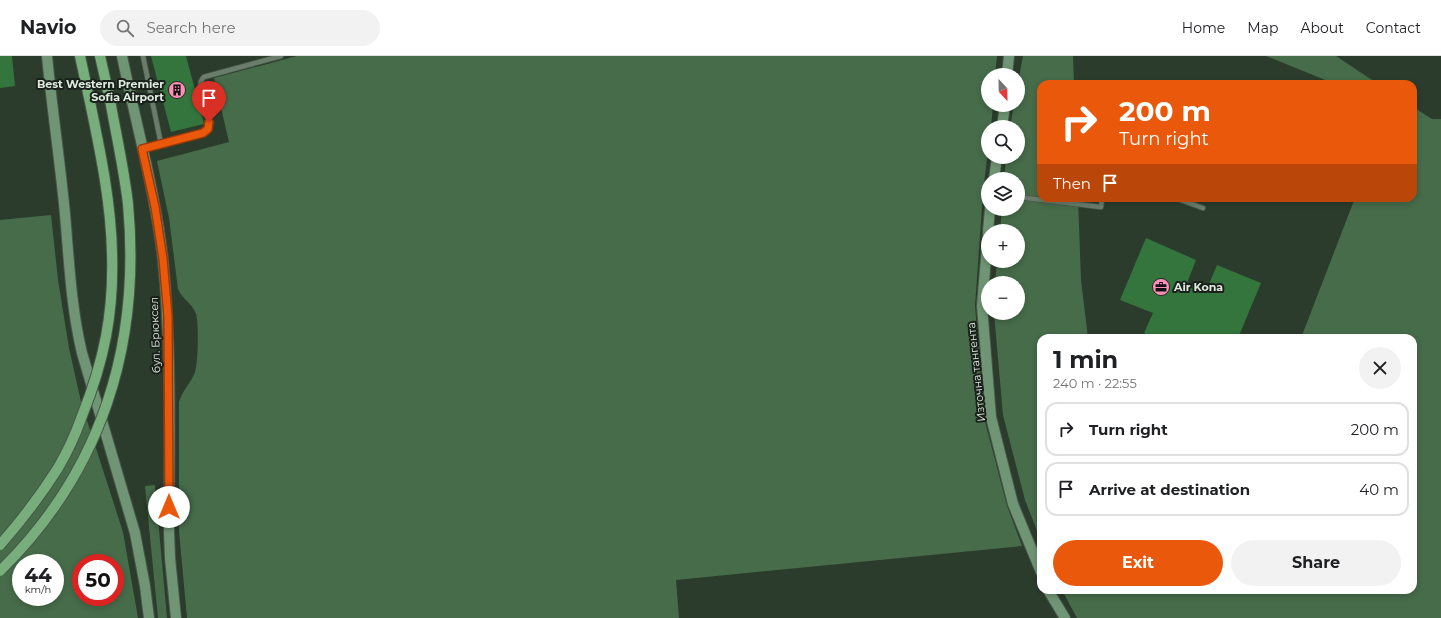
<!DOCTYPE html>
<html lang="en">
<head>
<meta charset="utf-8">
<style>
  body { margin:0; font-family:Montserrat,sans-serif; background:#f2f2f2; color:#202124; height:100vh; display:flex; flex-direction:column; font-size:15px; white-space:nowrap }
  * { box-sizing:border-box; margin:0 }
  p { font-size:13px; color:#757577 }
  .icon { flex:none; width:22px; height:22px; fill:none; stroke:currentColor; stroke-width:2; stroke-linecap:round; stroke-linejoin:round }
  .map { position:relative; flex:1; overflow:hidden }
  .drawer { position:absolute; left:1037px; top:278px; width:380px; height:260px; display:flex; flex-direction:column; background:#fff; border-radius:12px; box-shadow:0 2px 6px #0003 }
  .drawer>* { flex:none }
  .guide { position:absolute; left:1037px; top:24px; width:380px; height:122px; border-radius:12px; box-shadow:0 2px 6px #0003; background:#ea580c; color:#fff; overflow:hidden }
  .needle { width:26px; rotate:158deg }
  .controls { position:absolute; left:981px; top:12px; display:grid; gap:8px }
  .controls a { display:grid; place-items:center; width:44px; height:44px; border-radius:50%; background:#fff; box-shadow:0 2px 6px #0003; font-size:20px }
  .speed { position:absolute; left:12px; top:498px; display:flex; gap:8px; font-size:20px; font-weight:700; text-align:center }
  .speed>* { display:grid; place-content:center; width:52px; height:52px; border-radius:50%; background:#fff; box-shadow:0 2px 6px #0003; line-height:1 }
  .speed small { font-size:10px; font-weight:400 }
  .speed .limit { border:6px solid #d22; background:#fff; color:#111 }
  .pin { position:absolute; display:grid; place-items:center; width:34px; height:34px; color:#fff; margin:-41px -17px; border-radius:50% 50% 50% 0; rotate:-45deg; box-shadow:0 0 4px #0007 }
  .pin .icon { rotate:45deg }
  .me { position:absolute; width:44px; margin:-22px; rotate:0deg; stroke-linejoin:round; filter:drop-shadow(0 0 3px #0008) }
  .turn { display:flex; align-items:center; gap:14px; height:84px; padding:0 16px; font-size:18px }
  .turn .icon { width:52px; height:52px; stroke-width:2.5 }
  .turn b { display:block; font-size:28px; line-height:34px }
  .then { display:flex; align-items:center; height:38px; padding:0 16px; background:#0003; gap:8px; font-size:15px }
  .round { display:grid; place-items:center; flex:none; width:42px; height:42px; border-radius:21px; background:#f2f2f2 }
  .summary { display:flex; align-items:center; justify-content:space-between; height:68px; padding:0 16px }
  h1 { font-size:24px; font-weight:700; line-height:30px }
  .primary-button { display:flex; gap:8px; margin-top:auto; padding:8px 16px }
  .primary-button a { flex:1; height:46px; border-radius:24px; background:#ea580c; color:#fff; font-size:16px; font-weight:700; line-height:46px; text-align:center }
  .primary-button a+a { background:#f2f2f2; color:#202124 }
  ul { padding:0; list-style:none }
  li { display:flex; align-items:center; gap:12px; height:54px; margin:0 8px 6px; padding:0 8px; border:2px solid #e0e0e0; border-radius:12px }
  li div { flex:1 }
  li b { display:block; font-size:15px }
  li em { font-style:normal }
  header { display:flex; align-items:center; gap:24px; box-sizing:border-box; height:56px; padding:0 20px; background:#fff; border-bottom:1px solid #e0e0e0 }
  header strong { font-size:19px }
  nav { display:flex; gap:22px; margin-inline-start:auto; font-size:14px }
  .search { width:280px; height:36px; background:#f2f2f2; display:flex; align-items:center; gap:10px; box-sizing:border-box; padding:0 14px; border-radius:22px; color:#757577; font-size:15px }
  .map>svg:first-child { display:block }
  .green { fill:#476c4a; fill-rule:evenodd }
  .building { fill:#33753d }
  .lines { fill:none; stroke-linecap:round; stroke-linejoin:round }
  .lane-casing { stroke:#485749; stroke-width:6 }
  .secondary-casing { stroke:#485749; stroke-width:12 }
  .primary-casing { stroke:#485749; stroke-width:12 }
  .lane { stroke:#6a7d6b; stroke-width:4.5 }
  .secondary { stroke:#709574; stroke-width:10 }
  .primary { stroke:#77ae7c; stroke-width:10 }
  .primary-bridge-casing { stroke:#485749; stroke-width:12; stroke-linecap:butt }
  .primary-bridge { stroke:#77ae7c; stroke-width:10 }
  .route-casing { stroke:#983908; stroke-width:10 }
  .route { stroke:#ea580c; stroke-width:7 }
  .labels { text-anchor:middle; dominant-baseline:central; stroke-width:4; stroke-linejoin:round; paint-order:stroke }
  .poi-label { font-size:11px; font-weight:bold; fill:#dfeadf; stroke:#19211a; text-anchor:end }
  .street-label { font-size:11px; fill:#dfeadf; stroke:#19211a }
</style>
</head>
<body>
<header>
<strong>Navio</strong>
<div class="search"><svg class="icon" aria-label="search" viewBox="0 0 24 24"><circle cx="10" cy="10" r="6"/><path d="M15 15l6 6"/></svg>Search here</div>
<nav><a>Home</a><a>Map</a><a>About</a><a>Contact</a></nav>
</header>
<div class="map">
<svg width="1441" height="562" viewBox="0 0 1441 562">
  <rect width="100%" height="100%" fill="#2b3c2c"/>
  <g class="green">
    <path d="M 297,0 L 997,0 L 995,19 L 988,19 L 988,49 L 993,49 L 991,71 L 988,71 L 988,94 L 983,137 L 975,250 L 984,362 L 1007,450 L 1022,490 L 676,524 L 679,562 L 187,562 L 179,475 L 179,346 C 182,335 191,327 195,316 C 198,308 199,266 196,258 C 193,248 182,243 178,233 L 169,162 L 157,105 L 229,86 L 214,22 Z"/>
    <path d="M 1023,0 L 1073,0 L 1074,28 L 1041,28 L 1041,142 L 1078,142 L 1081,224 L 1088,282 L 1041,282 L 1041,485 L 1025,444 L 1003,359 L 994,257 L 1018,257 L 1018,227 L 995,227 L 997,205 L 1018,205 L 1018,175 L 1000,175 L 1002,153 L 1018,153 L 1018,123 L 1004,123 L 1006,101 L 1018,101 L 1018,71 L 1010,71 L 1014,49 L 1018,49 L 1018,27 Z"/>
    <path d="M 1266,0 L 1336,0 L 1378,28 L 1335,28 Z"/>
    <path d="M 1413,51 L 1432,63 L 1441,63 L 1441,562 L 1077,562 L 1062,534 L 1413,534 L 1413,282 L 1301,282 L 1355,142 L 1413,142 Z"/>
    <path d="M 51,159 L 58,224 L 69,292 L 81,346 L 123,476 L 138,562 L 0,562 L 0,164 ZM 21,507 L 55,507 L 55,541 L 21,541 ZM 81,507 L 115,507 L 115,541 L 81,541 Z"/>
    <path d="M 155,429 L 167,562 L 158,562 L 145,430 Z"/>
  </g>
  <g class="building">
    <path d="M 0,0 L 12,0 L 15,30 L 0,32 Z"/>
    <path d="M 151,0 L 186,0 L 204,68 L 171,76 Z"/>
    <path d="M 1146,182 L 1196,204 L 1187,227 L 1206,235 L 1217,209 L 1261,227 L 1238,282 L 1155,282 L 1144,277 L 1153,257 L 1120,244 Z"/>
  </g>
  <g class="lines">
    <g class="lane-casing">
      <g id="lane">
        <path d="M 143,0 L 161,88"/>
        <path d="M 142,93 L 203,77 L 208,73 C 214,59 192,32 204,21 L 281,0"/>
        <path d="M 1018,141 L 1101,151 L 1102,142"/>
        <path d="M 1175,142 L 1203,152"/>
      </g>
    </g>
    <g class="secondary-casing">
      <g id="secondary">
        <path d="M 47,0 C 52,53 60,105 65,158 C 69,204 71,251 82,297 L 135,477 L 145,530 L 149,562"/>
        <path d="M 122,0 C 136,68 155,135 163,204 C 172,294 169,385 169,476 L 170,502 L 176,562"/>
        <path d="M 1007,19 L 1009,0"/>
        <path d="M 1002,71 L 1005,49"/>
        <path d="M 994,123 L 997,101"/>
        <path d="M 988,175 L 990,153"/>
        <path d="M 988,178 L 982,250 L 991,361 L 1013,448 L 1041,516"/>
        <path d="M 1048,534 L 1065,562"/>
      </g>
    </g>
    <g class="primary-casing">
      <g id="primary">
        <path d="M 80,0 L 91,51"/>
        <path d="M 100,0 L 110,44"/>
      </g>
    </g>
    <use href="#lane" class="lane"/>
    <use href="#secondary" class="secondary"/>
    <use href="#primary" class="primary"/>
    <g class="primary-bridge-casing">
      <g id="primary-bridge">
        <path d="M 0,489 C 21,465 41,439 58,412 C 68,395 76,377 82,360 C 104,305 114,257 112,197 C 111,148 101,99 91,51"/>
        <path d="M 0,515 C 102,415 141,289 128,148 C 124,113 116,78 110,44"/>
      </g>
    </g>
    <use href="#primary-bridge" class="primary-bridge"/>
  </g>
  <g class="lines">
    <g class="route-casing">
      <path id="route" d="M 169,451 L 168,260 L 163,203 L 155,151 L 142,93 L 203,77 L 208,73 L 209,66"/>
    </g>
    <use href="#route" class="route"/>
  </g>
  <defs>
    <g id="building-disc" transform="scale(0.9)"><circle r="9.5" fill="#ff8eb9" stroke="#19211a"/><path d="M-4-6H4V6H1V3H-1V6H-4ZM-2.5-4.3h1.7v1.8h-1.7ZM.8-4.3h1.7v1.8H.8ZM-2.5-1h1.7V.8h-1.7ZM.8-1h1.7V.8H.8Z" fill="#111"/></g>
    <g id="office-disc" transform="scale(0.9)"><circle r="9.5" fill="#ff8eb9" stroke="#19211a"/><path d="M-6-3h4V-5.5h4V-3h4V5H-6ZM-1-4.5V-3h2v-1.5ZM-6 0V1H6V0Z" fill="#111"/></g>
  </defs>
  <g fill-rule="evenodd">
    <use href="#building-disc" x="177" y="34"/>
    <use href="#office-disc" x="1161" y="231"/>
  </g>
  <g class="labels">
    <g class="poi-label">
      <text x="164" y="28">Best Western Premier<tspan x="164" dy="13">Sofia Airport</tspan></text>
      <text x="1174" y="231" text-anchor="start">Air Kona</text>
    </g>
    <g class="street-label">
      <text transform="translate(155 279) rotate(-92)">бул. Брюксел</text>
      <text transform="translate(976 316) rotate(-96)">Източна тангента</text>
    </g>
  </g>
</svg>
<div class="controls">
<a><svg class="needle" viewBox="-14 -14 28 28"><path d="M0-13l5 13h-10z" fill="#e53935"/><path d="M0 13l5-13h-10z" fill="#757577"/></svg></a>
<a><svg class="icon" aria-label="search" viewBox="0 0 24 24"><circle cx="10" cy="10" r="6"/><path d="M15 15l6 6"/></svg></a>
<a><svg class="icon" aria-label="layers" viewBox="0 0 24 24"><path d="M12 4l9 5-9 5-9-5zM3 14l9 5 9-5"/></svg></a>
<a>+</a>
<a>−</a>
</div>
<div class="speed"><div>44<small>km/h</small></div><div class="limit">50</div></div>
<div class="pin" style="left:209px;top:66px;background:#d93025"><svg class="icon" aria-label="arrive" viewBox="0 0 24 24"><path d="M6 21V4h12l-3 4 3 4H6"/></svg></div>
<svg class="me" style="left:169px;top:451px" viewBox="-20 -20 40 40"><circle r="19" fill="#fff"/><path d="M0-13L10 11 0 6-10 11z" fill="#ea580c"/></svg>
<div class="guide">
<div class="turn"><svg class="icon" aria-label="right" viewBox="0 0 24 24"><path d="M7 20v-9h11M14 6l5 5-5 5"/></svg><div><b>200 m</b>Turn right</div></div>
<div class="then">Then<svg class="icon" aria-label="arrive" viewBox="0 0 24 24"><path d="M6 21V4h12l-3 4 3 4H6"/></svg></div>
</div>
<section class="drawer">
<div class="summary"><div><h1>1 min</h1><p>240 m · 22:55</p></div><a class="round"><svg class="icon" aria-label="close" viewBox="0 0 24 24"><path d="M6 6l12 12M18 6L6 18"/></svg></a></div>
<ul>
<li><svg class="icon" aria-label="right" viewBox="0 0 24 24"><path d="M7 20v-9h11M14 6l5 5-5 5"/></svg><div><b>Turn right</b></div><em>200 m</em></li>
<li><svg class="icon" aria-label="arrive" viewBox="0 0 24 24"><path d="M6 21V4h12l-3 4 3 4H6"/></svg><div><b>Arrive at destination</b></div><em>40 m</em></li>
</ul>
<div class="primary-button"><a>Exit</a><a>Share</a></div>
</section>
</div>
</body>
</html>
